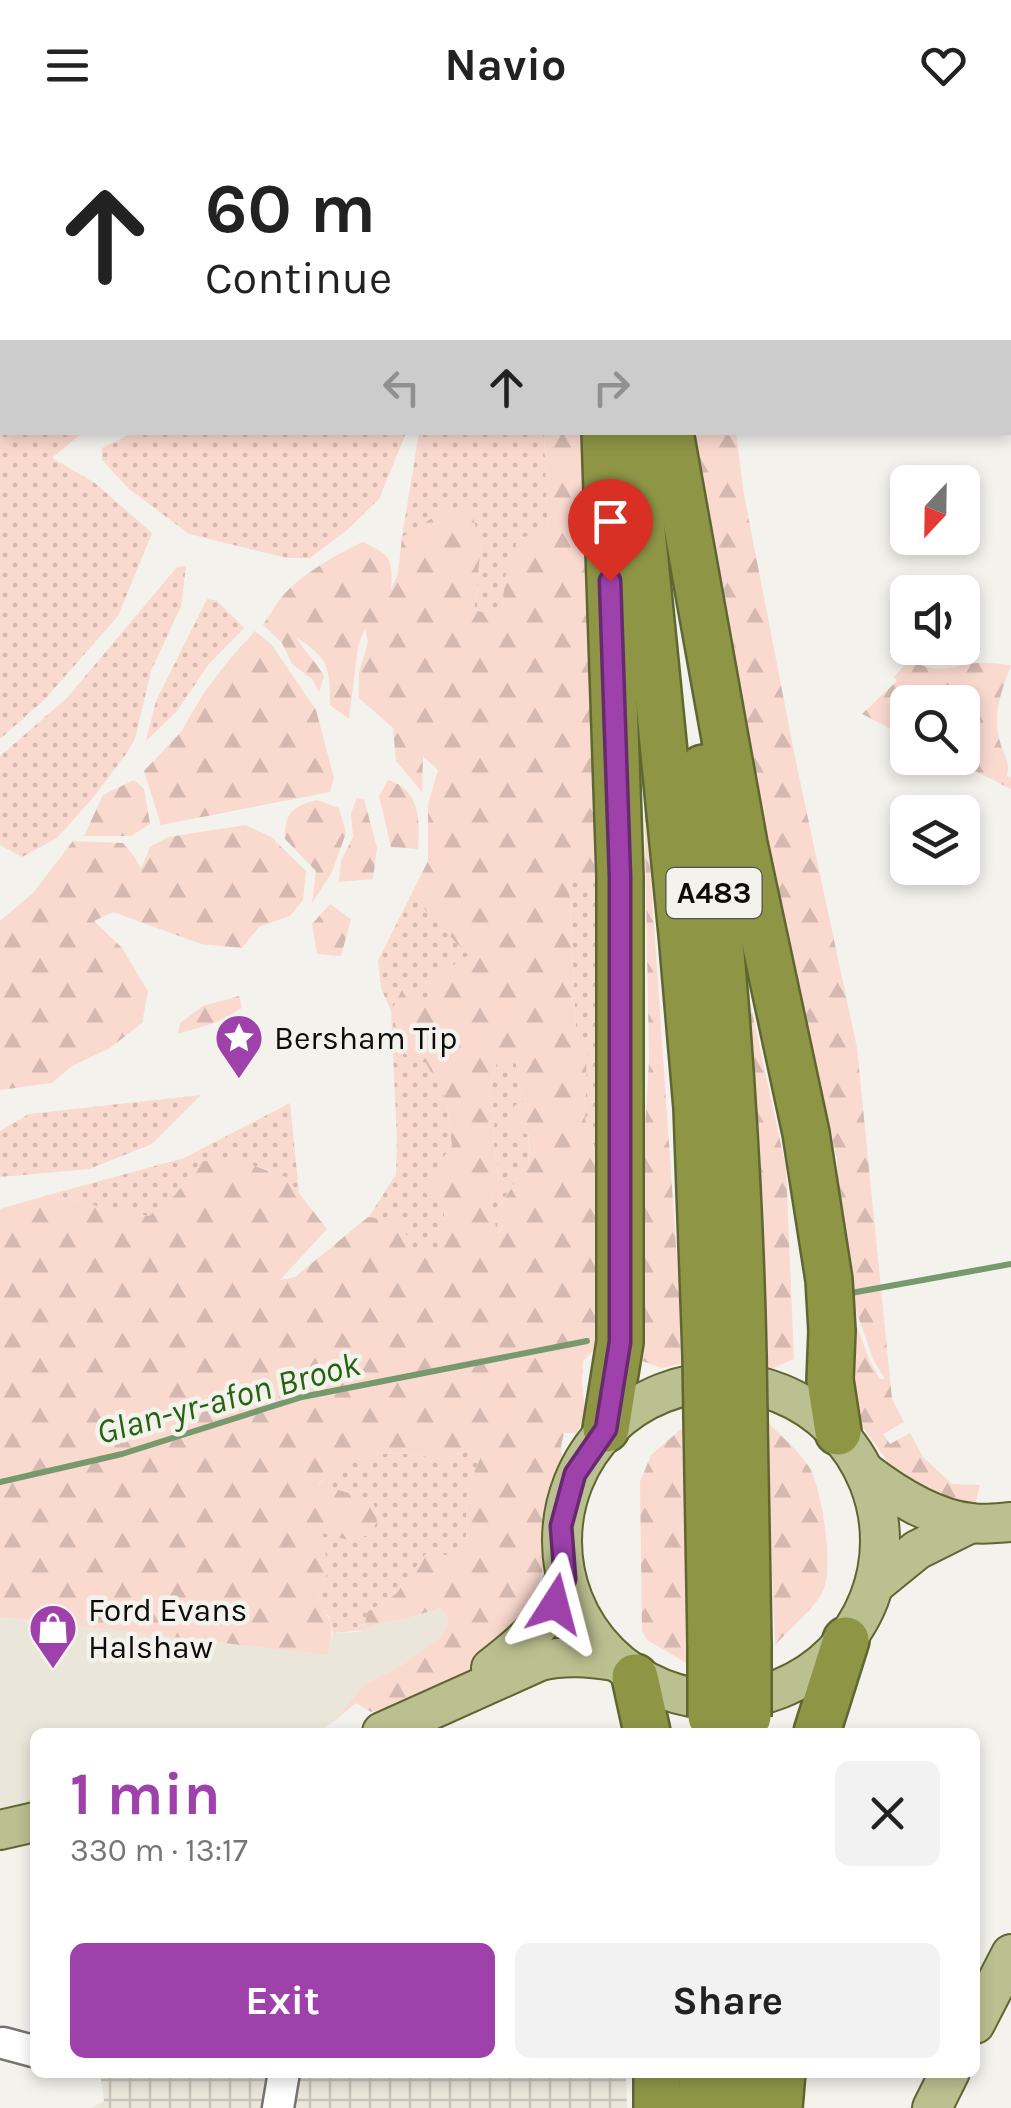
<!DOCTYPE html>
<html lang="en">
<head>
<meta charset="utf-8">
<style>
  body { margin:0; font-family:Karla,sans-serif; background:#f2f2f2; color:#222; height:100vh; display:flex; flex-direction:column; font-size:38px; white-space:nowrap }
  * { box-sizing:border-box; margin:0 }
  p { font-size:32px; color:#767676 }
  .icon { flex:none; width:55px; height:55px; fill:none; stroke:currentColor; stroke-width:2; stroke-linecap:round; stroke-linejoin:round }
  .map { position:relative; flex:1; overflow:hidden }
  .details { position:absolute; left:30px; top:1598px; width:950px; height:350px; display:flex; flex-direction:column; background:#fff; border-radius:15px; box-shadow:0 5px 15px #0003 }
  .details>* { flex:none }
  .guide { position:absolute; left:0px; top:0px; width:1012px; height:305px; box-shadow:0 5px 15px #0003; background:#fff; color:#222; overflow:hidden }
  .needle { width:65px; rotate:202deg }
  .controls { position:absolute; left:890px; top:335px; display:grid; gap:20px }
  .controls a { display:grid; place-items:center; width:90px; height:90px; border-radius:15px; background:#fff; box-shadow:0 5px 15px #0003; font-size:50px }
  .pin { position:absolute; display:grid; place-items:center; width:85px; height:85px; color:#fff; margin:-102px -42px; border-radius:50% 50% 50% 0; rotate:-45deg; box-shadow:0 0 10px #0007 }
  .pin .icon { rotate:45deg }
  .me { position:absolute; width:110px; margin:-55px; rotate:9deg; stroke-linejoin:round; filter:drop-shadow(0 0 8px #0008) }
  .turn { display:flex; align-items:center; gap:35px; height:210px; padding:0 40px; font-size:45px }
  .turn .icon { width:130px; height:130px; stroke-width:2.5 }
  .turn b { display:block; font-size:70px; line-height:85px }
  .lanes { display:flex; align-items:center; height:95px; padding:0 40px; background:#0003; justify-content:center; gap:50px; direction:ltr }
  .lanes .off { opacity:.35 }
  .round { display:grid; place-items:center; flex:none; width:105px; height:105px; border-radius:15px; background:#f2f2f2 }
  .head { display:flex; align-items:center; justify-content:space-between; height:170px; padding:0 40px }
  h1 { font-size:60px; font-weight:700; line-height:75px; color:#9e41ab }
  .primary-button { display:flex; gap:20px; margin-top:auto; padding:20px 40px }
  .primary-button a { flex:1; height:115px; border-radius:15px; background:#9e41ab; color:#fff; font-size:40px; font-weight:700; line-height:115px; text-align:center }
  .primary-button a+a { background:#f2f2f2; color:#222 }
  header { display:flex; justify-content:space-between; align-items:center; height:130px; padding:0 40px; background:#fff; font-size:45px; font-weight:700 }
  .map>svg:first-child { display:block }
  .built { fill:#ebe6da }
  .industrial { fill:url(#industrial-grid) }
  .grass { fill:url(#grass-dots) }
  .forest { fill:url(#forest-firs); fill-rule:evenodd }
  .lines { fill:none; stroke-linecap:round; stroke-linejoin:round }
  .stream { stroke:#76996d; stroke-width:6 }
  .minor-casing { stroke:#75746f; stroke-width:35 }
  .major-casing { stroke:#606631; stroke-width:42 }
  .highway-casing { stroke:#606631; stroke-width:50 }
  .minor { stroke:#fff; stroke-width:30 }
  .major { stroke:#bbc090; stroke-width:38 }
  .highway { stroke:#8e9646; stroke-width:45 }
  .rail { stroke:#2c2c29; stroke-width:6; stroke-dasharray:12 12; stroke-linecap:butt }
  .highway-bridge-casing { stroke:#606631; stroke-width:50; stroke-linecap:butt }
  .highway-bridge { stroke:#8e9646; stroke-width:45 }
  .route-casing { stroke:#672a6f; stroke-width:25 }
  .route { stroke:#9e41ab; stroke-width:18 }
  .labels { text-anchor:middle; dominant-baseline:central; stroke-width:9; stroke-linejoin:round; paint-order:stroke }
  .shield { fill:#f4f2ed; stroke:#52514e; stroke-width:2.5 }
  .shield-label { font-size:30px; font-weight:bold; fill:#0c0c0a }
  .poi-label { font-size:32px; fill:#0c0c0a; stroke:#f4f2ed; text-anchor:start }
  .water-label { font-size:35px; font-style:italic; fill:#256310; stroke:#f4f2ed }
</style>
</head>
<body>
<header><svg class="icon" aria-label="menu" viewBox="0 0 24 24"><path d="M4 6h16M4 12h16M4 18h16"/></svg>Navio<svg class="icon" aria-label="heart" viewBox="0 0 24 24"><path d="M12 20l-8-8c-3-5 5-10 8-4 3-6 11-1 8 4z"/></svg></header>
<div class="map">
<svg width="1011" height="1978" viewBox="0 0 1011 1978">
  <defs>
    <pattern id="industrial-grid" width="8" height="8" patternUnits="userSpaceOnUse" patternTransform="scale(2.5)"><rect width="8" height="8" fill="#ebe6da"/><path d="M0 4h8M4 0v8" fill="none" stroke="#c8c4ba"/></pattern>
    <pattern id="grass-dots" width="8" height="8" patternUnits="userSpaceOnUse" patternTransform="scale(2.5)"><rect width="8" height="8" fill="#fad9cf"/><path d="M2 2h.1M6 6h.1" fill="none" stroke="#d5b9b0" stroke-width="1.8" stroke-linecap="round"/></pattern>
    <pattern id="forest-firs" width="22" height="20" patternUnits="userSpaceOnUse" patternTransform="scale(2.5)"><rect width="22" height="20" fill="#fad9cf"/><path d="M5 1l3.5 6h-7zM16 11l3.5 6h-7z" fill="#d5b9b0"/></pattern>
  </defs>
  <rect width="100%" height="100%" fill="#f4f2ed"/>
  <path class="built" d="M 440,1478 L 449,1490 L 440,1508 L 401,1536 L 365,1554 L 334,1591 L 319,1602 L 35,1602 L 35,1678 L 0,1686 L 0,1487 L 328,1525 L 333,1503 L 359,1502 L 382,1492 L 405,1489 Z"/>
  <path class="industrial" d="M 100,1943 L 626,1943 L 627,1978 L 91,1978 L 104,1971 Z"/>
  <g class="grass">
    <path d="M 2,172 L 2,302 L 82,303 L 52,328 L 95,353 L 152,403 L 118,486 L 45,569 L 0,609 L 0,173 Z"/>
    <path d="M 133,303 L 133,302 L 406,303 L 379,369 L 347,400 L 310,428 L 287,428 L 189,404 L 129,359 L 102,330 L 102,318 Z"/>
    <path d="M 419,303 L 544,303 L 548,400 L 506,443 L 501,488 L 474,480 L 481,416 L 402,407 Z"/>
    <path d="M 186,436 L 181,476 L 151,541 L 135,609 L 126,624 L 92,669 L 57,708 L 22,727 L 0,715 L 0,626 L 67,568 L 177,437 Z"/>
    <path d="M 207,469 L 217,471 L 244,498 L 209,534 L 176,582 L 146,611 L 156,571 Z"/>
    <path d="M 590,490 L 607,892 L 599,1104 L 597,1025 L 585,989 L 587,918 L 576,897 L 569,749 L 595,750 Z"/>
    <path d="M 411,765 L 469,825 L 424,855 L 439,863 L 426,933 L 446,969 L 452,1016 L 434,1041 L 445,1080 L 438,1121 L 415,1125 L 369,1087 L 396,1044 L 397,1010 L 391,881 L 381,858 L 378,831 Z"/>
    <path d="M 498,928 L 516,933 L 516,951 L 526,971 L 530,1031 L 519,1037 L 514,1054 L 499,1076 L 504,1097 L 496,1103 L 491,1067 L 499,1052 L 493,1007 L 495,983 L 489,962 Z"/>
    <path d="M 201,965 L 152,1014 L 89,1039 L 0,1047 L 0,1001 L 29,984 Z"/>
    <path d="M 290,973 L 299,1063 C 275,1033 240,1032 203,1031 L 174,1066 L 149,1086 L 45,1066 L 184,1028 Z"/>
    <path d="M 486,1315 L 467,1359 L 466,1413 L 453,1427 L 428,1421 L 396,1464 L 367,1482 L 364,1500 L 333,1503 L 329,1486 L 317,1474 L 329,1435 L 322,1416 L 322,1402 L 348,1410 L 369,1405 L 379,1388 L 372,1370 L 318,1355 C 340,1330 373,1321 406,1324 C 419,1325 434,1329 447,1327 C 460,1324 473,1319 486,1315 Z"/>
  </g>
  <g class="forest">
    <path d="M 544,303 L 581,303 L 590,490 L 595,750 L 569,750 L 576,897 L 587,918 L 585,989 L 597,1025 L 599,1169 L 596,1218 L 583,1231 L 582,1254 L 585,1283 L 577,1303 L 564,1303 L 561,1316 L 562,1329 L 551,1369 L 543,1437 L 533,1479 L 490,1528 L 425,1570 L 371,1582 L 356,1573 L 334,1591 L 365,1554 L 401,1536 L 440,1508 L 449,1490 L 440,1478 L 405,1489 L 382,1492 L 364,1500 L 367,1482 L 396,1464 L 428,1421 L 453,1427 L 466,1413 L 467,1359 L 485,1317 C 473,1318 460,1324 447,1327 C 434,1329 419,1325 407,1324 C 374,1321 341,1330 318,1354 L 372,1370 L 379,1388 L 369,1405 L 348,1410 L 322,1403 L 322,1416 L 330,1435 L 317,1473 C 335,1492 333,1500 328,1525 L 0,1487 L 0,1079 L 45,1066 L 149,1086 L 174,1066 L 203,1031 L 240,1031 L 286,1047 L 327,1099 L 280,1150 L 295,1147 L 368,1087 L 401,1092 L 415,1125 L 438,1120 L 445,1080 L 424,1062 L 434,1041 L 452,1016 L 446,969 L 426,933 L 405,924 L 391,881 L 403,858 L 415,859 L 420,880 L 428,869 L 438,863 L 423,856 L 468,825 L 411,765 L 428,731 L 428,674 L 438,640 L 423,626 L 422,662 L 396,631 L 393,598 L 359,568 L 359,543 L 368,512 L 365,498 L 358,516 L 349,589 L 330,575 C 330,536 328,528 296,507 C 304,521 316,532 324,546 L 319,562 L 312,549 L 292,534 L 282,513 L 263,495 C 269,486 275,476 281,468 C 301,444 335,426 362,412 C 391,424 393,430 391,460 L 398,444 L 402,407 L 447,379 L 471,381 L 481,416 L 474,480 L 501,487 L 506,443 L 518,409 L 548,399 ZM 498,928 L 516,934 L 516,951 L 526,970 L 515,975 L 509,988 L 513,1000 L 529,1005 L 530,1031 L 519,1036 L 514,1054 L 499,1077 L 504,1097 L 497,1103 L 491,1067 L 499,1053 L 493,1007 L 495,983 L 489,962 Z"/>
    <path d="M 694,303 L 736,303 L 744,365 L 796,632 L 857,918 L 892,1269 L 904,1292 L 883,1304 L 890,1314 L 910,1303 L 923,1327 L 952,1354 L 980,1355 L 975,1375 L 935,1377 L 892,1350 L 886,1329 L 847,1276 L 852,1183 L 870,1232 L 880,1249 L 885,1249 L 874,1231 L 856,1181 L 843,1171 L 837,1030 L 738,581 L 719,483 Z"/>
    <path d="M 255,501 L 271,514 L 316,580 L 334,648 L 330,662 L 161,695 L 144,641 L 181,602 L 203,564 L 228,531 Z"/>
    <path d="M 909,530 C 940,545 946,537 976,533 C 987,532 999,534 1011,535 C 1002,559 993,582 999,608 C 1002,623 1011,631 1007,645 L 1011,648 L 1011,659 L 949,628 L 962,628 L 962,572 L 908,572 L 907,607 L 862,584 L 897,551 L 894,547 Z"/>
    <path d="M 644,649 L 684,1233 L 662,1238 L 631,1227 L 649,932 Z"/>
    <path d="M 134,650 L 144,659 L 150,694 L 131,706 L 84,706 L 103,665 Z"/>
    <path d="M 388,650 C 420,659 420,691 418,719 L 391,717 L 379,666 Z"/>
    <path d="M 357,668 L 364,669 L 377,718 L 373,749 L 339,752 L 341,731 L 353,707 L 351,683 Z"/>
    <path d="M 317,670 L 339,678 L 346,703 L 332,742 L 312,773 L 316,741 L 285,709 C 284,683 293,676 317,670 Z"/>
    <path d="M 246,695 L 271,707 L 306,741 L 303,770 L 290,786 L 259,797 L 242,818 L 201,814 L 113,782 L 94,791 L 122,818 L 148,861 L 142,893 L 110,918 L 72,936 L 52,953 L 0,960 L 0,791 L 33,763 L 73,711 L 123,713 L 134,726 L 141,739 L 150,717 L 168,707 Z"/>
    <path d="M 330,774 L 351,789 L 341,826 L 317,824 L 312,794 Z"/>
    <path d="M 734,799 L 786,1038 L 794,1229 L 770,1239 L 767,1238 L 766,1209 L 762,1208 Z"/>
    <path d="M 239,866 L 242,878 L 217,892 L 178,904 L 180,893 L 203,876 Z"/>
    <path d="M 769,1293 C 781,1306 803,1325 811,1340 C 822,1363 835,1440 822,1463 C 815,1477 786,1503 775,1515 L 767,1308 L 770,1307 Z"/>
    <path d="M 687,1294 L 695,1538 L 647,1510 L 642,1501 L 640,1352 L 651,1325 Z"/>
  </g>
  <g class="lines">
    <g class="stream">
      <path d="M 851,1163 L 1011,1134"/>
      <path d="M 0,1352 L 122,1324 L 302,1267 L 587,1211"/>
    </g>
    <g class="minor-casing">
      <g id="minor">
        <path d="M 3,1913 L 33,1921"/>
        <path d="M 278,1978 L 284,1942"/>
      </g>
    </g>
    <g class="major-casing">
      <g id="major">
        <circle cx="721" cy="1411" r="159"/>
        <path d="M 864,1341 C 894,1364 932,1389 971,1393 C 984,1395 998,1393 1011,1392"/>
        <path d="M 874,1455 L 917,1420 L 971,1393"/>
        <path d="M 491,1538 C 527,1510 548,1493 565,1449"/>
        <path d="M 382,1602 L 540,1531 C 565,1525 588,1527 614,1531"/>
        <path d="M 0,1700 L 35,1692"/>
        <path d="M 975,1894 L 1011,1824"/>
        <path d="M 932,1978 L 950,1942"/>
      </g>
    </g>
    <g class="highway-casing">
      <g id="highway">
        <path d="M 608,0 L 609,2"/>
        <path d="M 647,0 L 647,2"/>
        <path d="M 605,302 L 620,747 L 620,1212 L 606,1299"/>
        <path d="M 670,302 L 744,714 L 806,1003 L 829,1150 L 832,1201 L 830,1250 L 838,1302"/>
        <path d="M 634,320 L 682,804 L 697,978 L 706,1225"/>
        <path d="M 703,638 C 724,832 739,1029 743,1225"/>
        <path d="M 707,1288 L 711,1515"/>
        <path d="M 744,1288 L 748,1514"/>
        <path d="M 635,1547 L 647,1602"/>
        <path d="M 817,1602 L 846,1510"/>
        <path d="M 657,1942 L 657,1978"/>
        <path d="M 701,1978 L 702,1942"/>
        <path d="M 737,1978 L 740,1942"/>
        <path d="M 779,1978 L 782,1942"/>
      </g>
    </g>
    <use href="#minor" class="minor"/>
    <use href="#major" class="major"/>
    <use href="#highway" class="highway"/>
    <g class="rail">
      <path d="M 180,2 L 183,0"/>
      <path d="M 201,2 L 205,0"/>
      <path d="M 0,134 L 2,132"/>
    </g>
    <g class="highway-bridge-casing">
      <g id="highway-bridge">
        <path d="M 706,1225 L 707,1288"/>
        <path d="M 743,1225 L 744,1288"/>
        <path d="M 748,1514 L 748,1587"/>
        <path d="M 711,1587 L 711,1515"/>
      </g>
    </g>
    <use href="#highway-bridge" class="highway-bridge"/>
  </g>
  <g class="lines">
    <g class="route-casing">
      <path id="route" d="M 555,1474 L 565,1449 L 561,1396 L 575,1344 L 606,1299 L 620,1212 L 620,747 L 610,451"/>
    </g>
    <use href="#route" class="route"/>
  </g>
  <defs>
    <g id="sight-pin" transform="scale(2.5)"><path d="M0 17L-7.5 6A9.5 9.5 0 1 1 7.5 6Z" fill="#9e41ab" stroke="#f4f2ed"/><path d="M0-6L1.8-2.2L6-1.7L2.9 1.2L3.7 5.4L0 3.3L-3.7 5.4L-2.9 1.2L-6-1.7L-1.8-2.2Z" fill="#fff"/></g>
    <g id="shop-pin" transform="scale(2.5)"><path d="M0 17L-7.5 6A9.5 9.5 0 1 1 7.5 6Z" fill="#9e41ab" stroke="#f4f2ed"/><path d="M-5-2.5h2.3a2.7 3.5 0 0 1 5.4 0H5L5.5 6h-11ZM-1.5-2.5h3a1.5 2.3 0 0 0-3 0Z" fill="#fff"/></g>
  </defs>
  <g fill-rule="evenodd">
    <use href="#sight-pin" x="239" y="908"/>
    <use href="#shop-pin" x="53" y="1498"/>
  </g>
  <g class="labels">
    <rect class="shield" x="666.5" y="738" width="95" height="50" rx="8"/>
    <g class="shield-label">
      <text x="714" y="763">A483</text>
    </g>
    <g class="poi-label">
      <text x="274" y="908">Bersham Tip</text>
      <text x="88" y="1480">Ford Evans<tspan x="88" dy="37">Halshaw</tspan></text>
    </g>
    <g class="water-label">
      <text transform="translate(228 1268) rotate(-15)">Glan-yr-afon Brook</text>
    </g>
  </g>
</svg>
<div class="controls">
<a><svg class="needle" viewBox="-14 -14 28 28"><path d="M0-13l5 13h-10z" fill="#e53935"/><path d="M0 13l5-13h-10z" fill="#767676"/></svg></a>
<a><svg class="icon" aria-label="sound" viewBox="0 0 24 24"><path d="M4 9h4l5-4v14l-5-4H4zM17 9q2 3 0 6"/></svg></a>
<a><svg class="icon" aria-label="search" viewBox="0 0 24 24"><circle cx="10" cy="10" r="6"/><path d="M15 15l6 6"/></svg></a>
<a><svg class="icon" aria-label="layers" viewBox="0 0 24 24"><path d="M12 4l9 5-9 5-9-5zM3 14l9 5 9-5"/></svg></a>
</div>
<div class="pin" style="left:610px;top:451px;background:#d93025"><svg class="icon" aria-label="arrive" viewBox="0 0 24 24"><path d="M6 21V4h12l-3 4 3 4H6"/></svg></div>
<svg class="me" style="left:555px;top:1474px" viewBox="-20 -20 40 40"><path d="M0-17L14 15 0 8-14 15z" fill="#9e41ab" stroke="#fff" stroke-width="4"/></svg>
<div class="guide">
<div class="turn"><svg class="icon" aria-label="ahead" viewBox="0 0 24 24"><path d="M12 20V5M6 11l6-6 6 6"/></svg><div><b>60 m</b>Continue</div></div>
<div class="lanes"><svg class="icon off" aria-label="left" viewBox="0 0 24 24"><path d="M17 20v-9H6M10 6l-5 5 5 5"/></svg><svg class="icon" aria-label="ahead" viewBox="0 0 24 24"><path d="M12 20V5M6 11l6-6 6 6"/></svg><svg class="icon off" aria-label="right" viewBox="0 0 24 24"><path d="M7 20v-9h11M14 6l5 5-5 5"/></svg></div>
</div>
<section class="details">
<div class="head"><div><h1>1 min</h1><p>330 m · 13:17</p></div><a class="round"><svg class="icon" aria-label="close" viewBox="0 0 24 24"><path d="M6 6l12 12M18 6L6 18"/></svg></a></div>
<div class="primary-button"><a>Exit</a><a>Share</a></div>
</section>
</div>
</body>
</html>
